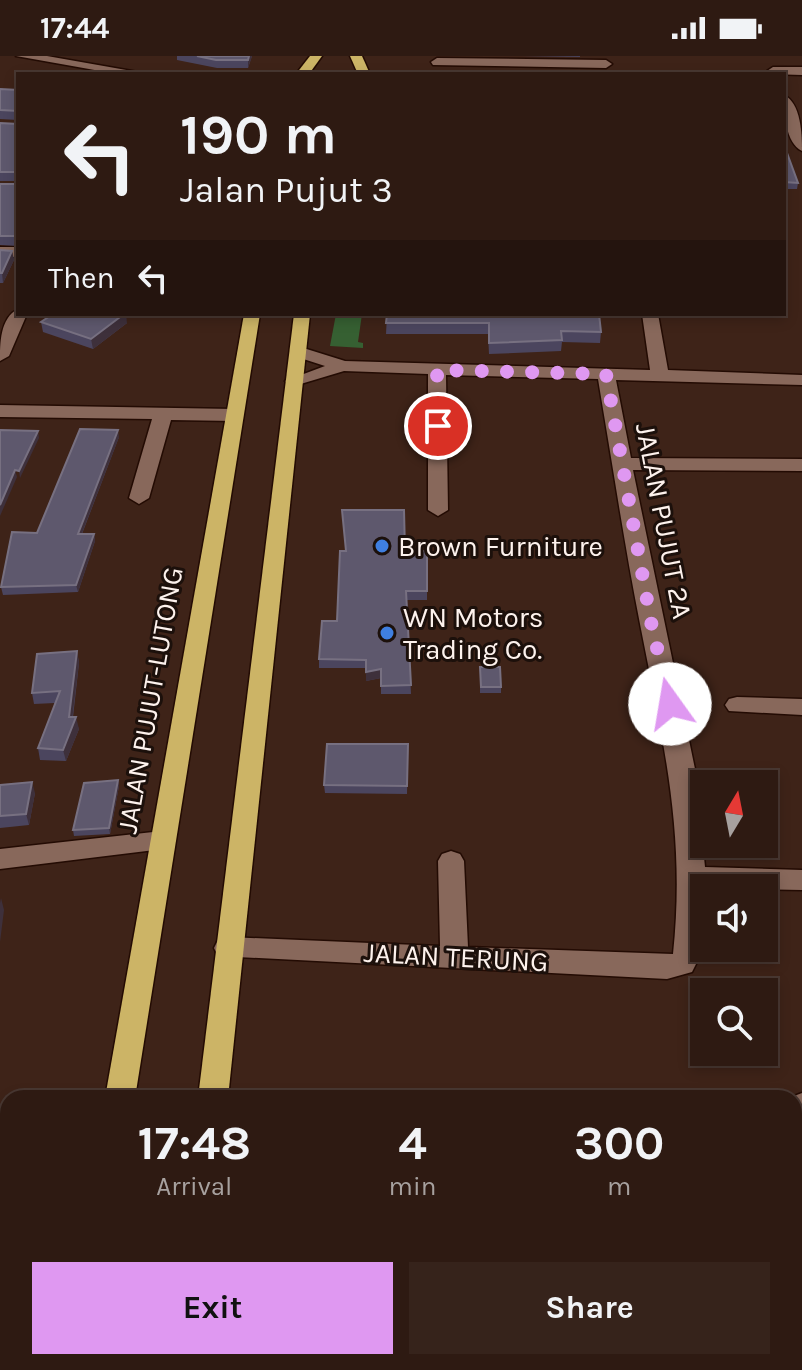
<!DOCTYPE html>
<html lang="en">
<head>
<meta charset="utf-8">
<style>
  body { margin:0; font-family:Karla,sans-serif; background:#36231b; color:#f1f3f6; height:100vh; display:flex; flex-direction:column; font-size:30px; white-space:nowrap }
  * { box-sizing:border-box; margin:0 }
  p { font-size:26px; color:#a7a19f }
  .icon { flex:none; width:44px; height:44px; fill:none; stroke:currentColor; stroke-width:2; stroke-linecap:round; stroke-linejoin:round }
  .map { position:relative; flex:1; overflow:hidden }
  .side { position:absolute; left:0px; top:1034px; width:802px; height:280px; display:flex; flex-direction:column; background:#2e1a12; border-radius:24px 24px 0 0; box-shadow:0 4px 12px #0003,0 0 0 2px #493832 }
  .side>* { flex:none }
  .hud { position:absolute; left:16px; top:16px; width:770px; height:244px; border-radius:0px; box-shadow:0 4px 12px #0003,0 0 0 2px #493832; background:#2e1a12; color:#f1f3f6; overflow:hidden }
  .needle { width:52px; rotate:10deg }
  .tools { position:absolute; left:690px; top:714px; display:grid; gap:16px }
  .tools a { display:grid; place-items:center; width:88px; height:88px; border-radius:0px; background:#2e1a12; box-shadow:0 4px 12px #0003,0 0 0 2px #493832; font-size:40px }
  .pin { position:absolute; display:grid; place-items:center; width:68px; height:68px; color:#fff; margin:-34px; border:4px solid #fff; border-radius:50%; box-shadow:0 2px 8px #0007 }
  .me { position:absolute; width:88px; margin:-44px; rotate:347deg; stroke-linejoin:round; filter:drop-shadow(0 0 6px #0008) }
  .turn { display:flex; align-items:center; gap:28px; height:168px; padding:0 32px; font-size:36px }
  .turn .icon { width:104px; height:104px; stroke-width:2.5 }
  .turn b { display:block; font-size:56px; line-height:68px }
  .then { display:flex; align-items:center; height:76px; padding:0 32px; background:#0003; gap:16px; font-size:30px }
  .eta { display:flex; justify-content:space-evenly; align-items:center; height:136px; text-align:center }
  .eta b { font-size:48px; font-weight:700; line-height:56px }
  .cta { display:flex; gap:16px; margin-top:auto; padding:16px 32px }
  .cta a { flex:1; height:92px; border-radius:0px; background:#df98f1; color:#111; font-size:32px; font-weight:700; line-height:92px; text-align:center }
  .cta a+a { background:#36231b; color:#f1f3f6 }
  .status { display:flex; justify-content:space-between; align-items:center; height:56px; padding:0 40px; background:#2e1a12; direction:ltr }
  .status svg { height:22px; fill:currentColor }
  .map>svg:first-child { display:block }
  .green { fill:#366032 }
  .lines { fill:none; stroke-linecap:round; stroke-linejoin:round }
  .street-casing { stroke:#230b03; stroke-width:3 }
  .secondary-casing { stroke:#230b03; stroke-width:3 }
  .highway-casing { stroke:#230b03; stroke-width:3 }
  .street { fill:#88685b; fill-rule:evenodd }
  .secondary { fill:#88685b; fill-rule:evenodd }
  .highway { fill:#ccb466; fill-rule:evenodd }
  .wall { fill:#4b455e }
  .shaded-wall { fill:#3e303b }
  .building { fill:#5e586d; stroke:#777081; stroke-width:2 }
  .route { stroke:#df98f1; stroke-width:14; stroke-dasharray:0 25.2 }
  .shop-dot { fill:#3f7fe0; stroke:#1c100b; stroke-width:3 }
  .labels { text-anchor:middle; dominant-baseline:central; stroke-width:6; stroke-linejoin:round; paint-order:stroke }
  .street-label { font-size:28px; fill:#fdf2ed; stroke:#1c100b }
  .poi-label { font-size:28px; fill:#fdf2ed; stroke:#1c100b; text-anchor:start }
</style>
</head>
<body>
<div class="status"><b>17:44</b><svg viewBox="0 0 49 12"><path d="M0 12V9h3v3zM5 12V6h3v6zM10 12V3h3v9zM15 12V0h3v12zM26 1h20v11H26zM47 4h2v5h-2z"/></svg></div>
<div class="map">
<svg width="802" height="1314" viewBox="0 0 802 1314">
  <rect width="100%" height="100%" fill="#3e2318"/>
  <path class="green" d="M 336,258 L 362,258 L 358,286 L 363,287 L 363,292 L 330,290 Z"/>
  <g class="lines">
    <g class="street-casing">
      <g id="street">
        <path d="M 437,2 L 606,4 L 612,8 L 606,12 L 433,9 L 431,6 Z"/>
        <path d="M 773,11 L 802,11 L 802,19 L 769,18 L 767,15 Z"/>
        <path d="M 784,39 C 801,47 802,78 802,95 C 785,87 784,56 784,39 Z"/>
        <rect x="0" y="191" width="18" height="10"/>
        <path d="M 18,253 L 18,258 L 27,258 L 9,300 L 0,305 C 0,287 0,262 18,253 Z"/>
        <path d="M 642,258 L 658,258 L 668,314 L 802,319 L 802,329 L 616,324 L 631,402 L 802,403 L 802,415 L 633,414 L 695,713 L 705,811 L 802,814 L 802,834 L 704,832 L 701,898 L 692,916 L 667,923 L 218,900 L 214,892 L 218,884 L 228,881 L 440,890 L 438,805 L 442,798 L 451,795 L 460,798 L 464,805 L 468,891 L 673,898 C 686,777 663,686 640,568 C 624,487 612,405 598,323 L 446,319 L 448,454 L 438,460 L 428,454 L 428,318 L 344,315 L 294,330 L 285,325 L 325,310 L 291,299 L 291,291 L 297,290 L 345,305 L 650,314 Z"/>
        <path d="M 0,349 L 234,353 L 243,359 L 234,365 L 171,364 L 149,442 L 139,448 L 129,442 L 152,363 L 0,361 Z"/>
        <path d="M 737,641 L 802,643 L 802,659 L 729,655 L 725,649 L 729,643 Z"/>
        <path d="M 162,775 L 171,778 L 175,785 L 171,792 L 0,813 L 0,793 Z"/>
        <path d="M 802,1037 L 802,1065 L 794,1068 L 794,1042 L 789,1042 Z"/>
        <path d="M 794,1284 L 802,1288 L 802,1314 L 779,1314 L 777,1306 L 794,1306 Z"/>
      </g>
    </g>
    <g class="secondary-casing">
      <path id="secondary" d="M 16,0 L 47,0 L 149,18 L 117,18 Z"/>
    </g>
    <g class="highway-casing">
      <g id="highway">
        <path d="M 310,0 L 322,0 L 309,18 L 296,18 Z"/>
        <path d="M 350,0 L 362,0 L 370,18 L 358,18 Z"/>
        <path d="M 244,258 L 260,258 L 135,1042 L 105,1042 Z"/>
        <path d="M 294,258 L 310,258 L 228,1042 L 198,1042 Z"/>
        <path d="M 61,1306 L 97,1306 L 96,1314 L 60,1314 Z"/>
        <rect x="164" y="1306" width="36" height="8"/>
      </g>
    </g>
    <use href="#street" class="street"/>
    <use href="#secondary" class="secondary"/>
    <use href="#highway" class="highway"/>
  </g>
  <g class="wall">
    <path d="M 177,0 L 252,0 L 248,12 L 217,12 L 177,4 Z"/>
    <path d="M 521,0 L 580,0 L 580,1 Z"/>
    <path d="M 0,33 L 18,34 L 18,64 L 0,63 Z"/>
    <path d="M 0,67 L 18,68 L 18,125 L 0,125 Z"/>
    <path d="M 784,97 L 798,127 L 797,133 L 784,133 Z"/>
    <path d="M 0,128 L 18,128 L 18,190 L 0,189 Z"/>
    <path d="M 0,194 L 12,195 L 14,204 L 3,227 L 0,227 Z"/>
    <path d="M 387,258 L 601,276 L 600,287 L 562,286 L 561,295 L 489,298 L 488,278 L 386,278 Z"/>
    <path d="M 41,266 L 127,267 L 93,293 L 43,276 Z"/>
    <path d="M 119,381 L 82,478 L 94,478 L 95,485 L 78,536 L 3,539 L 1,531 L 37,477 Z"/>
    <path d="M 405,495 L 427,495 L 427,544 L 407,544 L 411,638 L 381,638 L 381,622 L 366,625 L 366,612 L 319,612 L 319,603 L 337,565 Z"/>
    <path d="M 77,595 L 79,607 L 73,661 L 79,673 L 66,705 L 40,704 L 38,692 L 55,647 L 34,648 L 32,637 Z"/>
    <path d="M 480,611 L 501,631 L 501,637 L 480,637 Z"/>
    <path d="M 408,688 L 407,738 L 325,737 L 324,729 Z"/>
    <path d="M 118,724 L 119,730 L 110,778 L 74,780 L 73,774 Z"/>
    <path d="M 0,729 L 35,737 L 29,769 L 0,772 Z"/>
  </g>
  <g class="shaded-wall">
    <path d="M 249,0 L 252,0 L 248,12 L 248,4 Z"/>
    <path d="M 12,195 L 14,204 L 3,227 L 2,217 Z"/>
    <path d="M 124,258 L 126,258 L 127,267 L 93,293 L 91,283 Z"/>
    <path d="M 118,374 L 119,381 L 79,485 L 78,478 Z"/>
    <path d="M 38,375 L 39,382 L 20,422 L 19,415 Z"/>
    <path d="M 15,414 L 17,421 L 0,460 L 0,449 Z"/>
    <path d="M 94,478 L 95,485 L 78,536 L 76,529 Z"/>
    <path d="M 77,595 L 79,607 L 71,672 L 69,661 Z"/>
    <path d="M 381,613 L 381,622 L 366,625 L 366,616 Z"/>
    <path d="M 76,661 L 79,673 L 66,705 L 63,694 Z"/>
    <path d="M 118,724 L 119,730 L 110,778 L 109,772 Z"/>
    <path d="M 32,726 L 35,737 L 29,769 L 26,758 Z"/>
    <path d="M 1,842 L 4,854 L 0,886 L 0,847 Z"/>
  </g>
  <g class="building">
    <path d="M 197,0 L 249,0 L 248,4 L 216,4 Z"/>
    <path d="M 0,33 L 18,34 L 18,55 L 0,54 Z"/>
    <path d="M 0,67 L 18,68 L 18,116 L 0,116 Z"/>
    <path d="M 784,97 L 787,97 L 798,127 L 784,126 Z"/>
    <rect x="0" y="128" width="18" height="52"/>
    <path d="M 0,194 L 12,195 L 2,217 L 0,217 Z"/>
    <path d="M 53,258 L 124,258 L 91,283 L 41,266 Z"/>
    <path d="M 387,258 L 599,258 L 601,276 L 561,275 L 562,284 L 489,287 L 489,267 L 386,267 Z"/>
    <path d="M 80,373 L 118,374 L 78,478 L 94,478 L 76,529 L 1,531 L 12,476 L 37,477 Z"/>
    <path d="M 0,374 L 38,375 L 19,415 L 15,414 L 0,449 Z"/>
    <path d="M 342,454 L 404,454 L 405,495 L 427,495 L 427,535 L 406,535 L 411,629 L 381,630 L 381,613 L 366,616 L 366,604 L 319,603 L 322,565 L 337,565 L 340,495 L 346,495 Z"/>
    <path d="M 77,595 L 69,661 L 76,661 L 63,694 L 38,692 L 60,635 L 32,637 L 37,598 Z"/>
    <path d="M 480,611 L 500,611 L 501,631 L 481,631 Z"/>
    <path d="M 327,688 L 408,688 L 407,730 L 324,729 Z"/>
    <path d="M 118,724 L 109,772 L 73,774 L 84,727 Z"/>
    <path d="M 32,726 L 26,758 L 0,760 L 0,729 Z"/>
    <path d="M 350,1306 L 462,1306 L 463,1314 L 350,1314 Z"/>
  </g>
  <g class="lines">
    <path class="route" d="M 438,370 L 437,314 L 606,318 L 651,566 L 670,648"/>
  </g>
  <g class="shop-dot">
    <circle cx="382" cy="490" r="8"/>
    <circle cx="387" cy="577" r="8"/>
  </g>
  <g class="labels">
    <g class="street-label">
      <text transform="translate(664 465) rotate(79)">JALAN PUJUT 2A</text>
      <text transform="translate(150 644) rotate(-80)">JALAN PUJUT-LUTONG</text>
      <text transform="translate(456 901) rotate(3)">JALAN TERUNG</text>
    </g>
    <g class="poi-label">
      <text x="398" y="490">Brown Furniture</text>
      <text x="403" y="561">WN Motors<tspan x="403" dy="32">Trading Co.</tspan></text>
    </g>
  </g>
</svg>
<div class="tools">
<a><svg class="needle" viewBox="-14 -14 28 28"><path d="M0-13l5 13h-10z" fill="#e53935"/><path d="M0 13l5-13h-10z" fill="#a7a19f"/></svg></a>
<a><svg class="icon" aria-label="sound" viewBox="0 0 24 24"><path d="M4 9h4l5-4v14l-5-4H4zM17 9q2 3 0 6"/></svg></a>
<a><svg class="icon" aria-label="search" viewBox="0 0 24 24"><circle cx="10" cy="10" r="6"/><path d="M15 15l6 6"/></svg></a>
</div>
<div class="pin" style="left:438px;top:370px;background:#d93025"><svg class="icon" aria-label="arrive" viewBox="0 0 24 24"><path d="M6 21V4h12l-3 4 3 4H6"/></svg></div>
<svg class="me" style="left:670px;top:648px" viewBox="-20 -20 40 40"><circle r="19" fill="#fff"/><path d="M0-13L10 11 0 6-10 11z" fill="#df98f1"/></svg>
<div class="hud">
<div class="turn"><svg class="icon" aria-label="left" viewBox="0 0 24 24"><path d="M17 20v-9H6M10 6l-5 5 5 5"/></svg><div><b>190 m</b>Jalan Pujut 3</div></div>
<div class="then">Then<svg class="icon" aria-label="left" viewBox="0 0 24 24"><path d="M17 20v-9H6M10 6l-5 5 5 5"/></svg></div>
</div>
<section class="side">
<div class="eta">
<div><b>17:48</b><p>Arrival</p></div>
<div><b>4</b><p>min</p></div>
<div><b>300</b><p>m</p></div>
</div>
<div class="cta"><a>Exit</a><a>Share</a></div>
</section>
</div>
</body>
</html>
